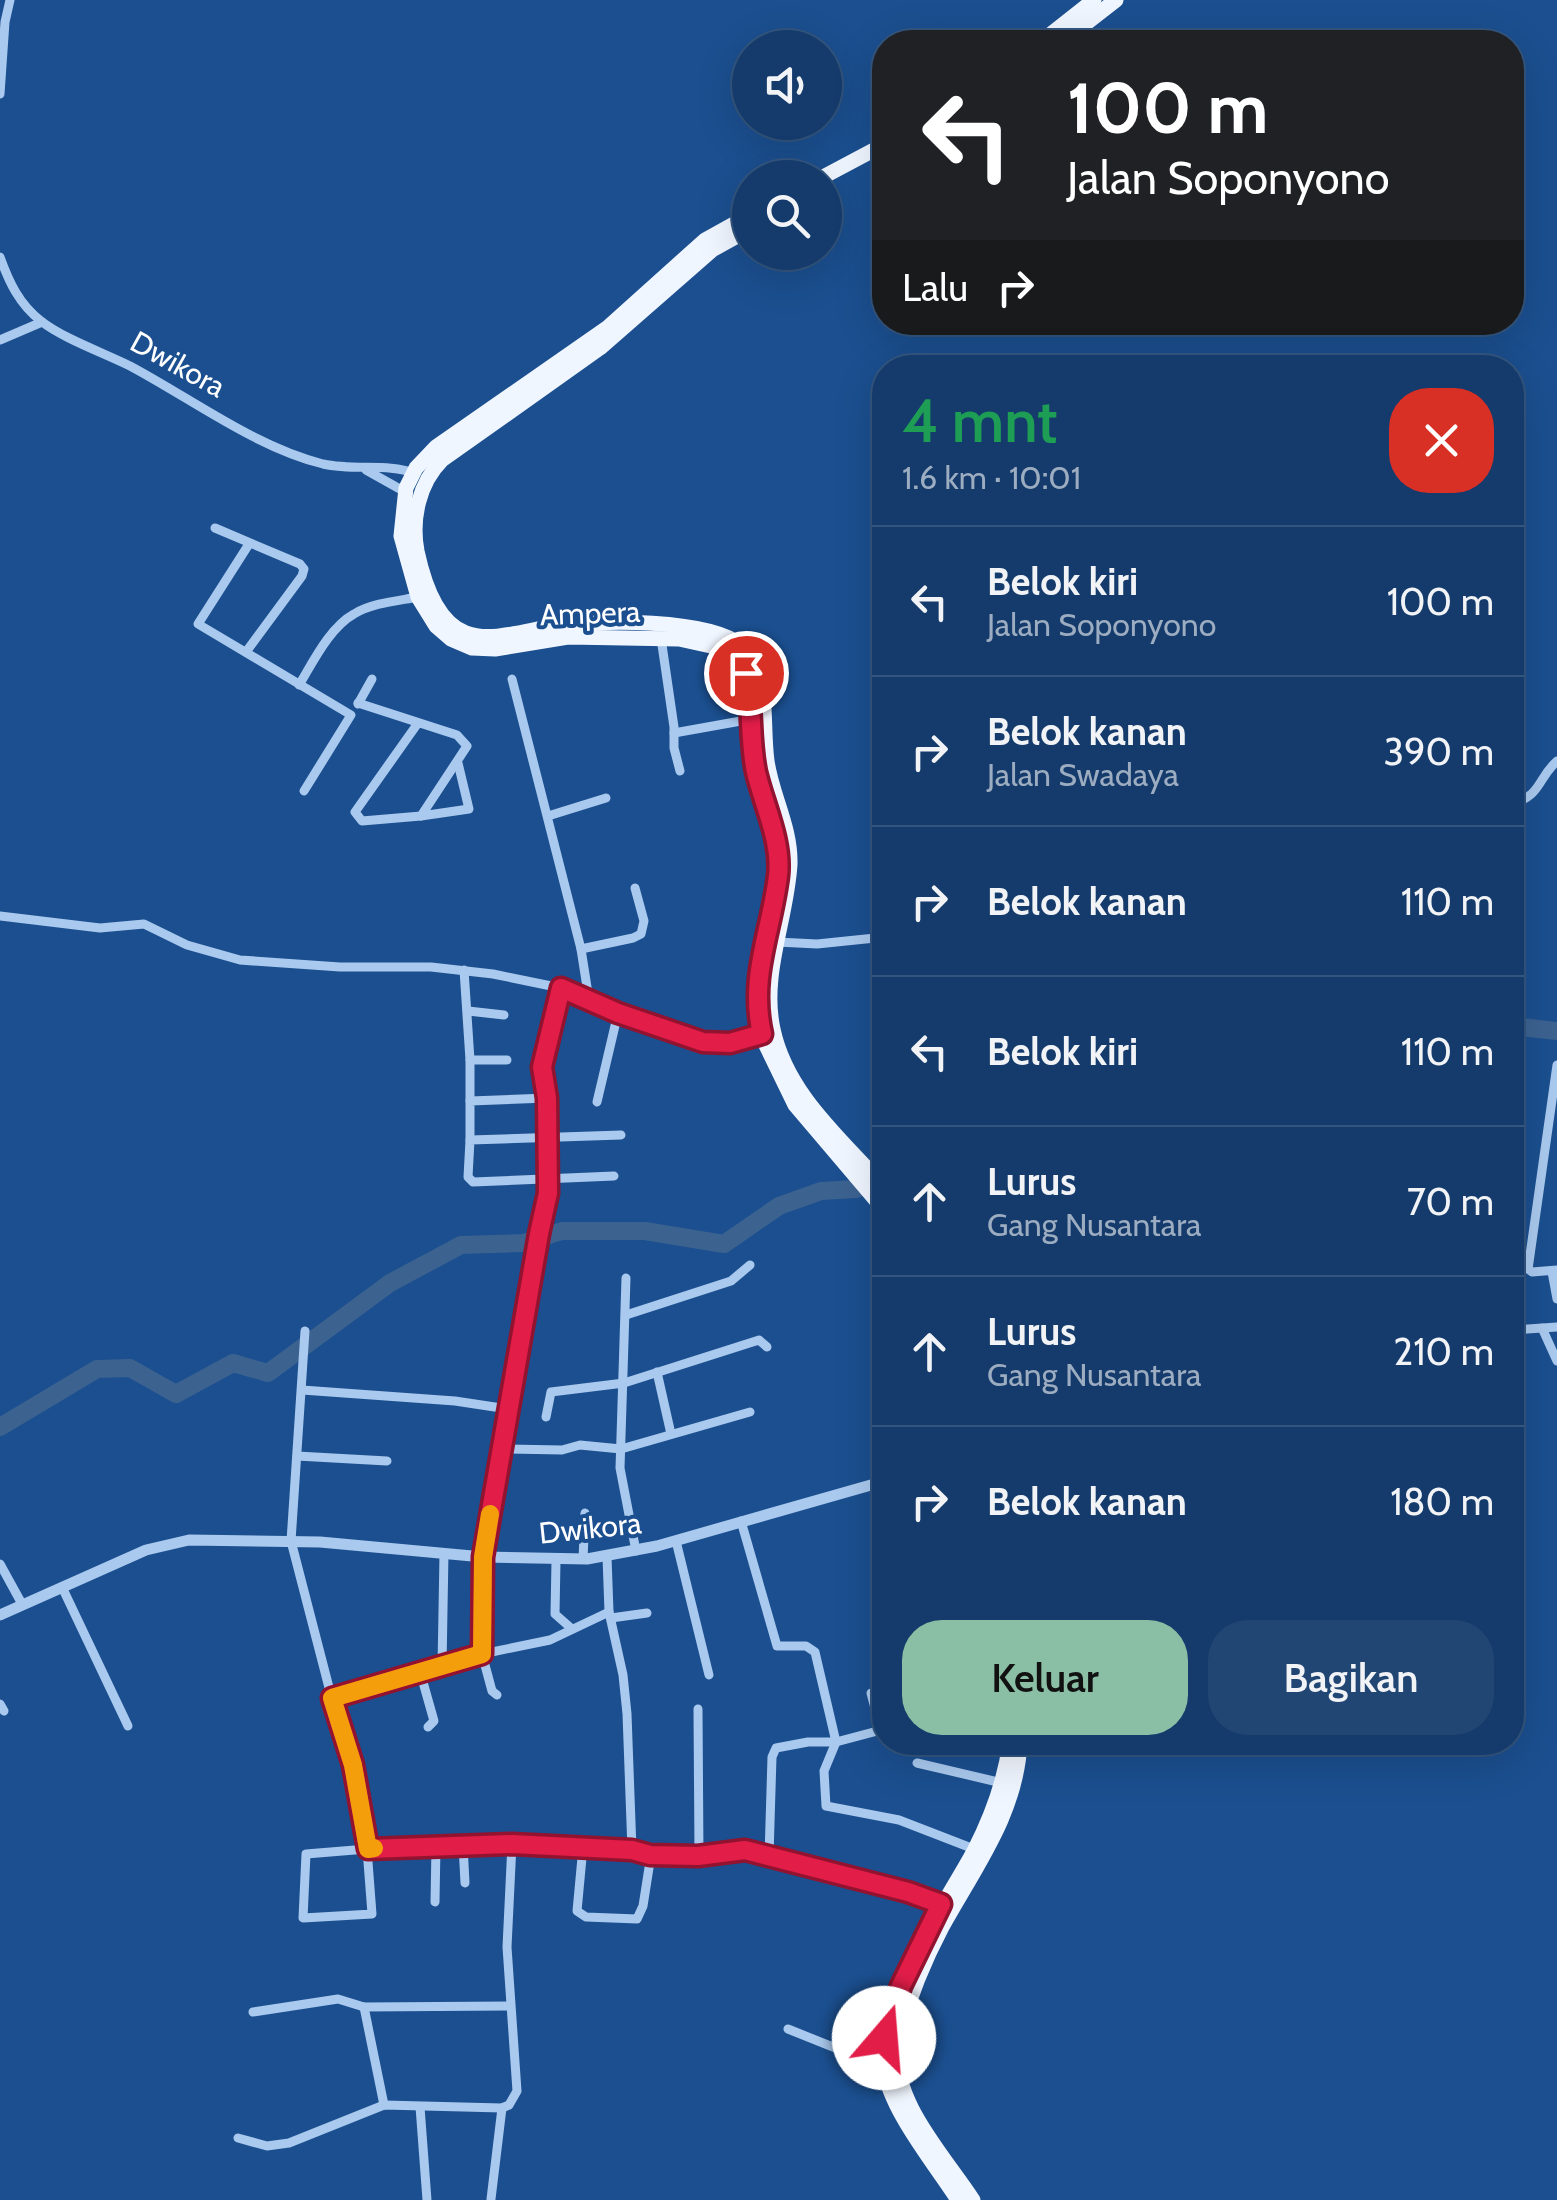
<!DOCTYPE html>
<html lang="id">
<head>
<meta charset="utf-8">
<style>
  body { margin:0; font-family:Cabin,sans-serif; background:#214673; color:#f1f3f6; height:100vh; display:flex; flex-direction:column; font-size:38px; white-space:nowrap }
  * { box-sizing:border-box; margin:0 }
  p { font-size:32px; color:#9dadc1 }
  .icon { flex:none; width:55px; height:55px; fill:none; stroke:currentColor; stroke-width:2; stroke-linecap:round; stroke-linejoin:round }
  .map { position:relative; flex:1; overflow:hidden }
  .panel { position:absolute; left:872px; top:355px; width:652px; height:1400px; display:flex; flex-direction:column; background:#143b6b; border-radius:40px; box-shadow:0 10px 40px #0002,0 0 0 2px #33557e }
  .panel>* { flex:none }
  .guide { position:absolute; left:872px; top:30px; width:652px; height:305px; border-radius:40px; box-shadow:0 10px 40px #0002,0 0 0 2px #33557e; background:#202124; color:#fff; overflow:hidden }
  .tools { position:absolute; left:732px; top:30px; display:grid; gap:20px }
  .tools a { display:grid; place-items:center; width:110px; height:110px; border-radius:50%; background:#143b6b; box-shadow:0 10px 40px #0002,0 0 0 2px #33557e; font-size:50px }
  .pin { position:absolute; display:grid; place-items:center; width:85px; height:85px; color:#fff; margin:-42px; border:5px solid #fff; border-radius:50%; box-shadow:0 2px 10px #0007 }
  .me { position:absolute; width:110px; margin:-55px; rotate:18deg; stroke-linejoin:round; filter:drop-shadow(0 0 8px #0008) }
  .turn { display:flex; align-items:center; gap:35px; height:210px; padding:0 30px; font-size:45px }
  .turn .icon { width:130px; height:130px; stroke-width:2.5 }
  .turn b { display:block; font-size:70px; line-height:85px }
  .then { display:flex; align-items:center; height:95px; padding:0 30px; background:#0003; gap:20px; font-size:38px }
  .round { display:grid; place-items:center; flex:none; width:105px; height:105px; border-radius:40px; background:#214673 }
  .headline { display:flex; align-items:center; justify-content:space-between; height:170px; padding:0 30px }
  h1 { font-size:60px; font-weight:600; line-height:75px; color:#1e9e55 }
  .button { display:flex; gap:20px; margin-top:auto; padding:20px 30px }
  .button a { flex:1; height:115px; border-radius:40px; background:#8abfa5; color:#111; font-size:40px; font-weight:600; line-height:115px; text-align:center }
  .button a+a { background:#214673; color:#f1f3f6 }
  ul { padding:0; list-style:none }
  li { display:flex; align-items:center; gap:30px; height:150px; padding:0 30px; border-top:2px solid #33557e }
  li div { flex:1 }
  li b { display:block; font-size:38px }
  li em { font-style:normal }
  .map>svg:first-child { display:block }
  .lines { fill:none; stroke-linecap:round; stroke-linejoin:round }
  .river { stroke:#3c6290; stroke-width:18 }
  .minor { stroke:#a9c9ee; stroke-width:9 }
  .tertiary { stroke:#a9c9ee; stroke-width:11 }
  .primary { stroke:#f0f6ff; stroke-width:15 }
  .route-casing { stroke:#92132f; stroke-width:25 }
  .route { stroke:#e11d48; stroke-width:18 }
  .slow { stroke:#f59e0b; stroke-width:18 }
  .labels { text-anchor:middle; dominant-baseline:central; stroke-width:8; stroke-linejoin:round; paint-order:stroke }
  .street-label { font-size:30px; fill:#fff; stroke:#1b4f8f }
</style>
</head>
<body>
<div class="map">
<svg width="1557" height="2200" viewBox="0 0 1557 2200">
  <rect width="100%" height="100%" fill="#1b4f8f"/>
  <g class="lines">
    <g class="river">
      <path d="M 1512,1026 L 1557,1031"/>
      <path d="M 0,1427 L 97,1369 L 130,1368 L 176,1394 L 233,1363 L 268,1373 L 390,1283 L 461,1245 L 523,1243 L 562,1231 L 645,1231 L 724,1244 L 779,1206 L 821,1191 L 856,1189 L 885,1171"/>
    </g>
    <g class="minor">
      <path d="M 0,94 L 5,22 L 10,0"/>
      <path d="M 0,257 C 9,282 19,304 41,321 C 62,338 104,353 130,366 C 192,399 255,447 323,464 C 354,471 388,463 414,473"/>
      <path d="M 0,340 L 42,322"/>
      <path d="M 366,470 L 407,493"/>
      <path d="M 215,528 L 300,564 L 304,569 L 302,576 L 246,652"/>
      <path d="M 249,544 L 198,624 L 351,715 L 304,791"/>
      <path d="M 661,638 L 674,727 L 674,748 L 680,771"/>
      <path d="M 512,679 L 581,949 L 589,1000"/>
      <path d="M 299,685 C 313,662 330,627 354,614 C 372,603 397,601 418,597"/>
      <path d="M 358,703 L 457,735 L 467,746 L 421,816 L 362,821 L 355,812 L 418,723"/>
      <path d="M 358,704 L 372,679"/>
      <path d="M 674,733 L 752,719"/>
      <path d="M 1512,804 C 1542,795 1537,779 1557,761"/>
      <path d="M 421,816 L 469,809 L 458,763"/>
      <path d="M 548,816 L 606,798"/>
      <path d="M 0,916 L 100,928 L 144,924 L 187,945 L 240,960 L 340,967 L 431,967 L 493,974 L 561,988 L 618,1013 L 703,1042 L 730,1043 L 761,1035"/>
      <path d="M 777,942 L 817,944 L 885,937"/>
      <path d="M 581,949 L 633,938 L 641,934 L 644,921 L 635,888"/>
      <path d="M 464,970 L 470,1060"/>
      <path d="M 468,1011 L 504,1015"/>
      <path d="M 1557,1065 L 1528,1269 L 1532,1272 L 1557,1270"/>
      <path d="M 470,1101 L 470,1060 L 507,1060"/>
      <path d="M 597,1102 L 618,1013"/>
      <path d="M 470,1140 L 470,1101 L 547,1098"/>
      <path d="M 614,1176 L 473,1182 L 468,1177 L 470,1140 L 621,1135"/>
      <path d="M 1552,1272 L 1557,1299"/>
      <path d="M 626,1278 L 620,1468 L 636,1551"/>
      <path d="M 626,1315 L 731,1281 L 750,1265"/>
      <path d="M 1542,1328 L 1557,1361"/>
      <path d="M 1512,1330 L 1557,1327"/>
      <path d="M 305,1331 L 291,1541 L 333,1703 L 353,1765 L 367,1849 L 512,1844 L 632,1850 L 651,1855 L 699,1856 L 745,1851 L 908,1893 L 941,1904"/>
      <path d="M 657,1372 L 671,1434"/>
      <path d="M 302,1390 L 455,1401 L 508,1409"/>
      <path d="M 546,1417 L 551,1392 L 624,1383 L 759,1340 L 767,1347"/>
      <path d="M 501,1449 L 562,1450 L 580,1445 L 621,1449 L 750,1412"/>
      <path d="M 297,1456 L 387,1461"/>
      <path d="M 741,1521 L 777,1646 L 806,1646 L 815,1652 L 836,1742 L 824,1771 L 826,1806 L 899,1820 L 974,1849"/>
      <path d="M 676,1541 L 709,1675"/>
      <path d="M 607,1557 L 609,1612 L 623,1675 L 627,1714 L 632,1850"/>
      <path d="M 583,1559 L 585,1513"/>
      <path d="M 556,1561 L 555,1614 L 572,1629"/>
      <path d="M 0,1564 L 22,1604"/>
      <path d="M 62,1587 L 128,1726"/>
      <path d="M 611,1618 L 647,1613"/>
      <path d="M 442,1667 L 444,1553"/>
      <path d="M 421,1675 L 434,1721 L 428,1727"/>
      <path d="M 871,1693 L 881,1731"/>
      <path d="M 497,1695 L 492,1691 L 482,1654 L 483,1557 L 539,1234 L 548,1193 L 547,1098 L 542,1067 L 561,988"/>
      <path d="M 332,1698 L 482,1654 L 550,1640 L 609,1612"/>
      <path d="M 0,1704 L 4,1711"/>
      <path d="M 698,1709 L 699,1856"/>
      <path d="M 917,1763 L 1002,1783"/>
      <path d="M 463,1845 L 465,1883"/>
      <path d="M 583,1847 L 577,1911 L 586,1917 L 637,1919 L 643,1906 L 651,1855"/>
      <path d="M 367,1849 L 372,1914 L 303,1918 L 306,1854 Z"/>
      <path d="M 769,1856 L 772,1757 L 776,1748 L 808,1742 L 836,1742 L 885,1729"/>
      <path d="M 435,1902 L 436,1846"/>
      <path d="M 253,2012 L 338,1999 L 364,2007"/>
      <path d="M 788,2029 L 883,2067"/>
      <path d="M 384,2105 L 364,2007 L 510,2006"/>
      <path d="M 420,2107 L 427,2200"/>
      <path d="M 238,2138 L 267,2146 L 289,2143 L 384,2105 L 502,2108 L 509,2105 L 517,2091 L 507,1947 L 512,1844"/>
      <path d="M 491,2199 L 502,2108"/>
    </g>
    <path class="tertiary" d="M 0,1615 L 146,1550 L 189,1540 L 320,1542 L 483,1557 L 587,1559 L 657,1546 L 885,1481"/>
    <g class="primary">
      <path d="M 1041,42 L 1094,0"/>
      <path d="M 1062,42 L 1116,0"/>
      <path d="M 821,178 L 885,144"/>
      <path d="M 750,215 L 705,240 L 607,328 L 436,447 L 416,468 L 406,488 L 401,536 L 418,597 L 436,626 L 451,639 L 472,648 L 495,649 L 568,637 L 679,639 L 720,648 L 741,663 L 749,690 L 756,769 L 778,856 L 778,876 L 757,977 L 757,1011 L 761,1035 L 795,1105 L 885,1211"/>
      <path d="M 750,229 L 712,250 L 600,348 L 442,460 C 419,483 411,519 417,551 C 423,579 436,622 466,633 C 492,643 530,629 556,626 C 598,620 709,618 742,646 C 750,652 755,660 758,670 C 767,700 763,731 767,761 C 772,796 791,827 790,864 C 787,919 761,974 773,1029 C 787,1095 843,1140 885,1188"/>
      <path d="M 958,2200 C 935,2164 889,2109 884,2067 C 875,2001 944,1907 974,1851 C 992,1816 1005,1781 1010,1742"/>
      <path d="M 973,2200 C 943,2154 891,2101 897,2043 C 907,2003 923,1963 942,1927 C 975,1867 1017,1813 1020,1742"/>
    </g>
  </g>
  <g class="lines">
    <g class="route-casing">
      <path id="route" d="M 746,673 C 753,706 749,739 756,772 C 764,806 782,841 778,876 C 771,933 749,976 762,1034 L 730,1043 L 703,1042 L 618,1013 L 561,988 L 542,1067 L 547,1098 L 548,1193 L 539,1234 L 483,1557 L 482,1654 L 332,1698 L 353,1765 L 368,1849 L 512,1844 L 632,1850 L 650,1855 L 698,1856 L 745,1850 L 908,1892 L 941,1904 L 901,1986 L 884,2038"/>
    </g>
    <use href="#route" class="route"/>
    <path class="slow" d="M 374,1848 L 368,1849 L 353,1765 L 332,1698 L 482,1654 L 483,1557 L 490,1514"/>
  </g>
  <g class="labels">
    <g class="street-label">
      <text transform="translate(178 364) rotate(29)">Dwikora</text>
      <text transform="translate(590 613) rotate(-2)">Ampera</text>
      <text transform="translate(590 1528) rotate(-6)">Dwikora</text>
    </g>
  </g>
</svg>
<div class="tools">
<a><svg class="icon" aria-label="sound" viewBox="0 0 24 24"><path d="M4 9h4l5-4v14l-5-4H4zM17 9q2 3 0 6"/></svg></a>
<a><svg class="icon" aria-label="search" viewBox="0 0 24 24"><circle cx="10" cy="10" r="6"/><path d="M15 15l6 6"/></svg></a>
</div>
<div class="pin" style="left:746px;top:673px;background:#d93025"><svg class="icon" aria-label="arrive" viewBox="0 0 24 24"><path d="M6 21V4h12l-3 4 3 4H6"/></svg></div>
<svg class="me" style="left:884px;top:2038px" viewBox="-20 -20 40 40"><circle r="19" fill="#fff"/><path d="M0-13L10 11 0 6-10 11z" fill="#e11d48"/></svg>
<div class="guide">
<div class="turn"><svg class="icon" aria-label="left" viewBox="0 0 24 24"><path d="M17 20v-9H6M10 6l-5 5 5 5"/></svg><div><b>100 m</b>Jalan Soponyono</div></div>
<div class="then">Lalu<svg class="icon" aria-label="right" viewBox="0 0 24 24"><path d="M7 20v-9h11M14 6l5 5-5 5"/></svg></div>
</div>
<section class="panel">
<div class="headline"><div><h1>4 mnt</h1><p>1.6 km · 10:01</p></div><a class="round" style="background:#d93025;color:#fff"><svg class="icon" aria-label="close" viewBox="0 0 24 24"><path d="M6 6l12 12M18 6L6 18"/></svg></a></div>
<ul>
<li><svg class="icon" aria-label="left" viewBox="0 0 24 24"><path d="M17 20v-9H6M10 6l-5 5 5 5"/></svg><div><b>Belok kiri</b><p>Jalan Soponyono</p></div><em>100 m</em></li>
<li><svg class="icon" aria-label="right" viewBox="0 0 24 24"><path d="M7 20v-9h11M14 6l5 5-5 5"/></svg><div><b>Belok kanan</b><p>Jalan Swadaya</p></div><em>390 m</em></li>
<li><svg class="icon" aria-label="right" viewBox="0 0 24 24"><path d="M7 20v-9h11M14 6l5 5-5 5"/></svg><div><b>Belok kanan</b></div><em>110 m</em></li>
<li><svg class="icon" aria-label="left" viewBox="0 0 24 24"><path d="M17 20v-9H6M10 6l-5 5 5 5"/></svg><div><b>Belok kiri</b></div><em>110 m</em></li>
<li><svg class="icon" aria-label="ahead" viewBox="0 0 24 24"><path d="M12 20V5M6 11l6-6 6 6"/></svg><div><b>Lurus</b><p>Gang Nusantara</p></div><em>70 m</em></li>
<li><svg class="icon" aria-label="ahead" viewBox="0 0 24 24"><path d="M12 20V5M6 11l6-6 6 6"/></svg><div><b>Lurus</b><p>Gang Nusantara</p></div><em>210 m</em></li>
<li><svg class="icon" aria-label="right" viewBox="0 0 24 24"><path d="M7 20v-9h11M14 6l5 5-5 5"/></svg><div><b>Belok kanan</b></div><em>180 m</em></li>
</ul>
<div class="button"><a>Keluar</a><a>Bagikan</a></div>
</section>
</div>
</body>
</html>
